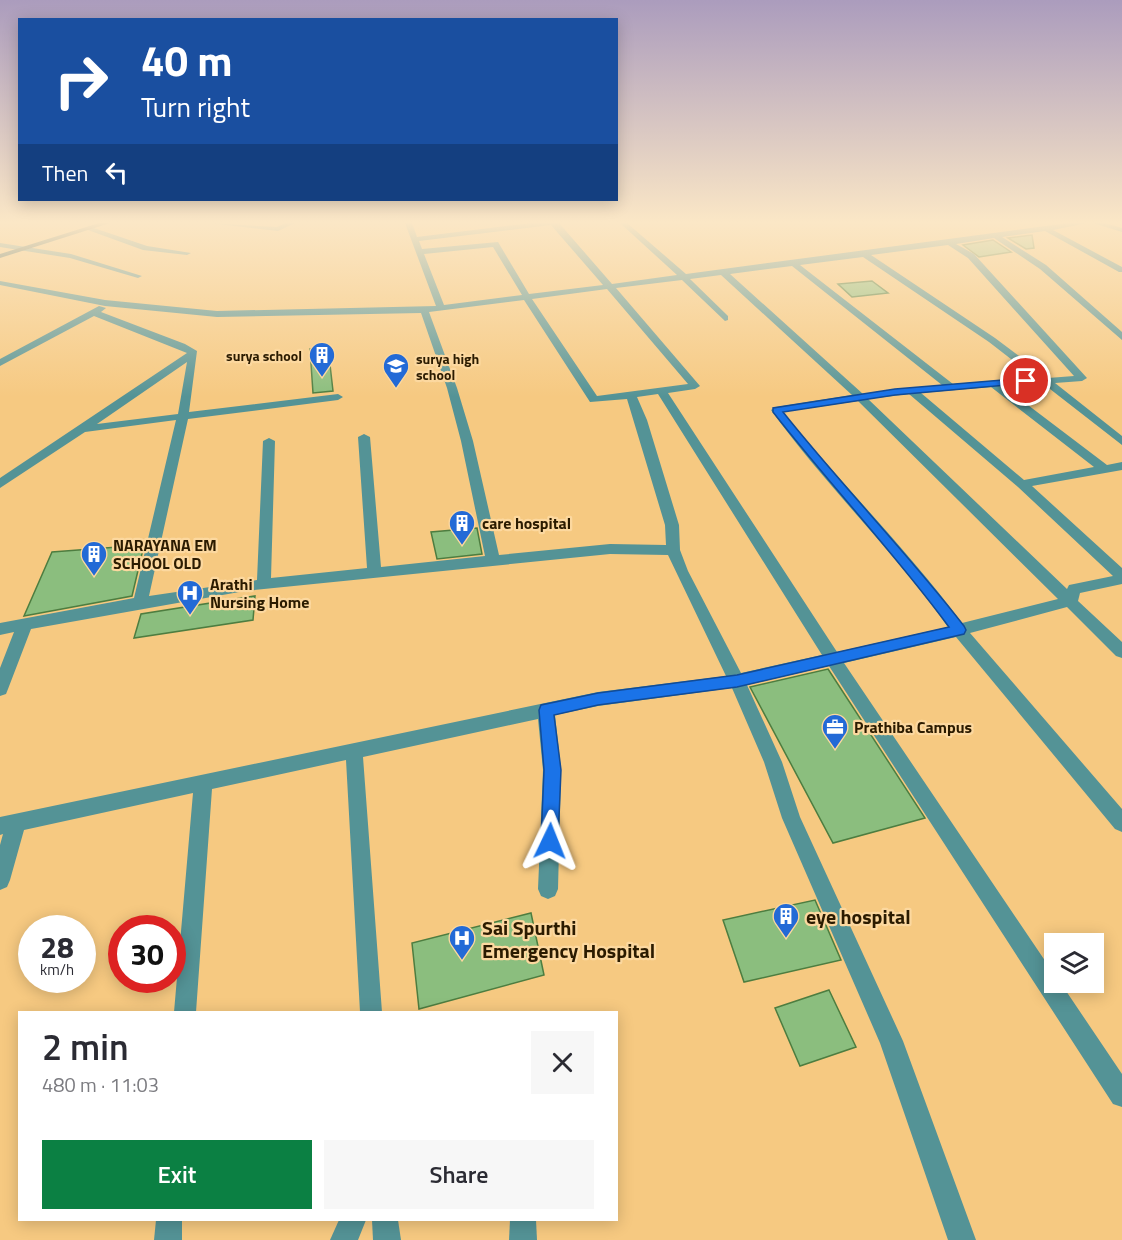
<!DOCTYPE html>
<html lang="en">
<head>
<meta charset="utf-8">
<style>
  body { margin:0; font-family:"Titillium Web",sans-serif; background:#f7f7f7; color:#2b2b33; height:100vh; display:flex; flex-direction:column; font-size:22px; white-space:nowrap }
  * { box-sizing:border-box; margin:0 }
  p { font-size:20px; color:#7c7c81 }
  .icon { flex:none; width:33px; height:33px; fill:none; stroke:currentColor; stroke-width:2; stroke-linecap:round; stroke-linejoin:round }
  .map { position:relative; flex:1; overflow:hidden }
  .details { position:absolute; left:18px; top:1011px; width:600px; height:210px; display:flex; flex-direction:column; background:#fff; border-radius:0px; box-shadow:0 3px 15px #0003 }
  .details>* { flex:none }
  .banner { position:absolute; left:18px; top:18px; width:600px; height:183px; border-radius:0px; box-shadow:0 3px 15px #0003; background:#1a4fa0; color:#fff; overflow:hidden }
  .fabs { position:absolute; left:1044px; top:933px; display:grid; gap:12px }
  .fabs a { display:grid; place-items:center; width:60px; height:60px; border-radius:0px; background:#fff; box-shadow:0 3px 15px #0003; font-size:30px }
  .speed { position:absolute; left:18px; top:915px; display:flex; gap:12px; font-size:30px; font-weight:700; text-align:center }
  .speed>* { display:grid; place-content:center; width:78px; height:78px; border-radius:50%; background:#fff; box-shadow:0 3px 15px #0003; line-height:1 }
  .speed small { font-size:15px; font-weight:400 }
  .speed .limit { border:9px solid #d22; background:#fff; color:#111 }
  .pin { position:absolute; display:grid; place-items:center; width:51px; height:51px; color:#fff; margin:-26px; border:3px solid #fff; border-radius:50%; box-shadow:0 2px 6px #0007 }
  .me { position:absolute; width:66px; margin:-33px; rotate:2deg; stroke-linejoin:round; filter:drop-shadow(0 0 4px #0008) }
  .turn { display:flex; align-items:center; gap:21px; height:126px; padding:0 24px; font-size:27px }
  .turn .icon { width:78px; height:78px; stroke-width:2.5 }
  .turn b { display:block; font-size:42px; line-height:51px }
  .then { display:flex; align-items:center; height:57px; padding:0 24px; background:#0003; gap:12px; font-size:22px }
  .round { display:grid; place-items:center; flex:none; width:63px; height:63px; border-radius:0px; background:#f7f7f7 }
  .overview { display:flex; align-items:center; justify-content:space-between; height:102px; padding:0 24px }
  h1 { font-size:36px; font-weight:600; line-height:45px }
  .action { display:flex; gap:12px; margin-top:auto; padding:12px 24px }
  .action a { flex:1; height:69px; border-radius:0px; background:#0b8043; color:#fff; font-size:24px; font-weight:600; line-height:69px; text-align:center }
  .action a+a { background:#f7f7f7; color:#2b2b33 }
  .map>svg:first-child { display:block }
  .building { fill:#8bbe7e; stroke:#4d7d40; stroke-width:1.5 }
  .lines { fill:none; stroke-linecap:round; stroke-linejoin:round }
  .minor { fill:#549396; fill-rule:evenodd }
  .major { fill:#265355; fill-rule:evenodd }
  .route { fill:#1a73e8; stroke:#114b97; stroke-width:1.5 }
  .labels { text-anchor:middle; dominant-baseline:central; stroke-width:4.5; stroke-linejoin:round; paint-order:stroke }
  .far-poi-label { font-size:14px; font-weight:bold; fill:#2b1b00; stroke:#fcd89f; text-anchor:end }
  .poi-label { font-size:16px; font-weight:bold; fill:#2b1b00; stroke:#fcd89f; text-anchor:start }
  .near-poi-label { font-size:20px; font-weight:bold; fill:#2b1b00; stroke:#fcd89f; text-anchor:start }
</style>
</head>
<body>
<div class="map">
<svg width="1122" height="1240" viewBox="0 0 1122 1240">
  <rect width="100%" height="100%" fill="#f6c981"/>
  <g class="building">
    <path d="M 1032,235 L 1034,248 L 1026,249 L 1008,238 Z"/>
    <path d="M 993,240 L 1011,252 L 979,257 L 963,245 Z"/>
    <path d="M 872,281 L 888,293 L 852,297 L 838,284 Z"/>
    <path d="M 328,347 L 333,391 L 313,393 L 310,349 Z"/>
    <path d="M 477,528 L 482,554 L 437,559 L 431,532 Z"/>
    <path d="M 144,545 L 132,596 L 24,616 L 52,552 Z"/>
    <path d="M 255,596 L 253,620 L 134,638 L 141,614 Z"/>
    <path d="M 828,669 L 925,818 L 833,843 L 750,687 Z"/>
    <path d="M 815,900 L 841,960 L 744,982 L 723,920 Z"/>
    <path d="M 531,913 L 544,975 L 419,1009 L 412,943 Z"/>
    <path d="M 829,990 L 856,1047 L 800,1066 L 775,1008 Z"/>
  </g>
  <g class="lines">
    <g class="minor">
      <path d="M 209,223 L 277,227 L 285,223 L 295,223 L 278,231 Z"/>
      <path d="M 405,223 L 412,223 L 417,237 L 531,223 L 559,223 L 612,284 L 677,275 L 620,223 L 627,223 L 686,274 L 1068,223 L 1087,223 L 1053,230 L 1122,267 L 1122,272 L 1119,272 L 1045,231 L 1002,237 L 1046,265 L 1122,332 L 1122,340 L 1040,269 L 994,238 L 956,244 L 974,254 L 1087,378 L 1082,381 L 1055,383 L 1122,436 L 1122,445 L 1041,382 L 1003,386 L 1107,465 L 1122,462 L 1122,470 L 1032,486 L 1122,568 L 1122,584 L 1080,593 L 1078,601 L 1122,642 L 1122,658 L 1116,656 L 1067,607 L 970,633 L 1122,809 L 1122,832 L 1115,829 L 956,637 L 844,663 L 1054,974 L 1054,982 L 1060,982 L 1122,1074 L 1122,1107 L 1113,1104 L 829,666 L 747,685 L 782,762 L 800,817 L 903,1041 L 976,1240 L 948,1240 L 880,1043 L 782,818 L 764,762 L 732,688 L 598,706 L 555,715 L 561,770 L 558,889 L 555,896 L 548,899 L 541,896 L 538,889 L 543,770 L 538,719 L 363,757 L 382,1012 L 360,1012 L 346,760 L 212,789 L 196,1012 L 174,1012 L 193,793 L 24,830 L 10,880 L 7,887 L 0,890 L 0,845 L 3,834 L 0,835 L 0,817 L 598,692 L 726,676 L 668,555 L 610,554 L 245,591 L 31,629 L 8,689 L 6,694 L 0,696 L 0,668 L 14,632 L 0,635 L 0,623 L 134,598 L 176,420 L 85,432 L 0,488 L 0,478 L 187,353 L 94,316 L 0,366 L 0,359 L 99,306 L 106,308 L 101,312 L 185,344 L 197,351 L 189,412 L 338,394 L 343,397 L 338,400 L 188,419 L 149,596 L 257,580 L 263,441 L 269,438 L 275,441 L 271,578 L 367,568 L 358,437 L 364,434 L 370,437 L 381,567 L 485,556 L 461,441 L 447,388 L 421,313 L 217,317 L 105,306 L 0,285 L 0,281 L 105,300 L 217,311 L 436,306 ZM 551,225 L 603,285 L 529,294 L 498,242 L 422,249 L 419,241 ZM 948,245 L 968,258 L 1074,376 L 1048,378 L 995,338 L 871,255 ZM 493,247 L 522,295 L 444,305 L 424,254 ZM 863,257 L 989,342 L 1034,377 L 953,384 L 800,265 ZM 792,266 L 942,385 L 863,394 L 730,274 ZM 721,275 L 852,395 L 776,407 L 771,410 C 826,486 894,551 948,627 L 837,652 L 668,393 L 695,389 L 700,386 L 616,288 L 682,280 L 725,321 L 728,320 L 728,316 L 690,279 ZM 607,289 L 688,384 L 597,396 L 532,299 ZM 524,300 L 590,402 L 627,399 L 665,525 L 666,545 L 610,544 L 499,555 L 473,441 L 457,388 L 429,312 ZM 187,362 L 178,414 L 97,424 ZM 991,387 L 1094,467 L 1024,480 L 921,393 ZM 658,394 L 822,655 L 741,673 L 688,571 L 680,550 L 679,525 L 647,420 L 637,397 ZM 909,394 L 1018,487 L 1113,576 L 1074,584 L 1069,585 L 1067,589 L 868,399 ZM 858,401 L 1058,599 L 962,623 C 907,549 841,484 783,412 Z"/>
      <path d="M 1093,223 L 1105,223 L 1122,228 L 1122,232 Z"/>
      <path d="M 88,226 L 147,246 L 191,253 L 187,255 L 143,250 L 88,230 Z"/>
      <path d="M 0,243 L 71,254 L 142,276 L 138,278 L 70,258 L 0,247 Z"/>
      <path d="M 156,1220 L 182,1220 L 182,1240 L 154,1240 Z"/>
      <path d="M 339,1220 L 366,1220 L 358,1240 L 330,1240 Z"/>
      <path d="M 372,1220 L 398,1220 L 401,1240 L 373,1240 Z"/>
      <path d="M 510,1220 L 536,1220 L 537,1240 L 509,1240 Z"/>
    </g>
    <path class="major" d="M 99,223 L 110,223 L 0,258 L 0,254 Z"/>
  </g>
  <linearGradient id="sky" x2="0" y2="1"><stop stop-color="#ab9cbd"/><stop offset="0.56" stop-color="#fbe7c6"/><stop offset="1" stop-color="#fbe7c6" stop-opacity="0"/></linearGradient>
  <rect width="1122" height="397" fill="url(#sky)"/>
  <path class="route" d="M 1026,378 L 1029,379 L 1029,383 L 895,395 L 783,412 C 841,485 907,552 964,626 L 966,630 L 964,634 L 737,687 L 598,705 L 554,715 L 561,770 L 558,841 L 556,847 L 550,850 L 543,847 L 541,841 L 544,770 L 539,710 L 541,705 L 598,693 L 737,675 L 949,627 C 894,552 830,485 773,412 L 773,408 L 895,389 Z"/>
  <defs>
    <g id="building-pin" transform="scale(1.35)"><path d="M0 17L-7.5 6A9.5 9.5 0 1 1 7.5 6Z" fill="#236ad6" stroke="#fcd89f"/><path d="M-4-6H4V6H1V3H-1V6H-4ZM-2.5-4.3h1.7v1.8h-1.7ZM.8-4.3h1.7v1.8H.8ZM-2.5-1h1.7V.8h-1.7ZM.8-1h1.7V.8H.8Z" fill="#fff"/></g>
    <g id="school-pin" transform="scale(1.35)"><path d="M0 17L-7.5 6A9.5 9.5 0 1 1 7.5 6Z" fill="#236ad6" stroke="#fcd89f"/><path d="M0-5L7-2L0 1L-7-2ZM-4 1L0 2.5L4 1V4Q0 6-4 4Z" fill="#fff"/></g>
    <g id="hospital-pin" transform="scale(1.35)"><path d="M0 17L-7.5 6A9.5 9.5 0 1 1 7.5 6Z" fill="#236ad6" stroke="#fcd89f"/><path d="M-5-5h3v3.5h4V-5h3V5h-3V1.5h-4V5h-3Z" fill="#fff"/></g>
    <g id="office-pin" transform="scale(1.35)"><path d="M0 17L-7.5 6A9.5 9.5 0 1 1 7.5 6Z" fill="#236ad6" stroke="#fcd89f"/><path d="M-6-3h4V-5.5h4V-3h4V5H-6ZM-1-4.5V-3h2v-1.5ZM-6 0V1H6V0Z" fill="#fff"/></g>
  </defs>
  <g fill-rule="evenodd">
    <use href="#building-pin" x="322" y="355"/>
    <use href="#school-pin" x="396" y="366"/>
    <use href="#building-pin" x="462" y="523"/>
    <use href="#building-pin" x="94" y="554"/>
    <use href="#hospital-pin" x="190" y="593"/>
    <use href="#office-pin" x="835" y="727"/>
    <use href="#building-pin" x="786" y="916"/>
    <use href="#hospital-pin" x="462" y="938"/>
  </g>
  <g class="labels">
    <g class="far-poi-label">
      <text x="302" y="355">surya school</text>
      <text x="416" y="358" text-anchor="start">surya high<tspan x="416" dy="16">school</tspan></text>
    </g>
    <g class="poi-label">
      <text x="482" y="523">care hospital</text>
      <text x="113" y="545">NARAYANA EM<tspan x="113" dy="18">SCHOOL OLD</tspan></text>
      <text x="210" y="584">Arathi<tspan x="210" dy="18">Nursing Home</tspan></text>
      <text x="854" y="727">Prathiba Campus</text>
    </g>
    <g class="near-poi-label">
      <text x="806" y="916">eye hospital</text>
      <text x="482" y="927">Sai Spurthi<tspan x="482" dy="23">Emergency Hospital</tspan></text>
    </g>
  </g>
</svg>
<div class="fabs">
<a><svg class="icon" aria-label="layers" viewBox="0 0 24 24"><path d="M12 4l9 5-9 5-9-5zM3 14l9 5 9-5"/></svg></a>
</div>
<div class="speed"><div>28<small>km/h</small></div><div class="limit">30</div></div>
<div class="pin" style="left:1026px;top:381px;background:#d93025"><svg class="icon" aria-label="arrive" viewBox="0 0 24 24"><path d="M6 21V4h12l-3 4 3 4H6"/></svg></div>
<svg class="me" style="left:550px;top:841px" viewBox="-20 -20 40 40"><path d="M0-17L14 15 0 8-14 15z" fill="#1a73e8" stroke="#fff" stroke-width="4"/></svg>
<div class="banner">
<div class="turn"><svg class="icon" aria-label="right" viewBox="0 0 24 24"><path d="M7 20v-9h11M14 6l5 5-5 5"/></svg><div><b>40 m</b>Turn right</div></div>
<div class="then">Then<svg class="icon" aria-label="left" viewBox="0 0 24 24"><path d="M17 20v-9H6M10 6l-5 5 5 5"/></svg></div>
</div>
<section class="details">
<div class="overview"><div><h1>2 min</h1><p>480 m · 11:03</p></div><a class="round"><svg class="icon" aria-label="close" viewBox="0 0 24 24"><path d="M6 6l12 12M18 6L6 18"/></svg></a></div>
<div class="action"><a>Exit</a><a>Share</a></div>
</section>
</div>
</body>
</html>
